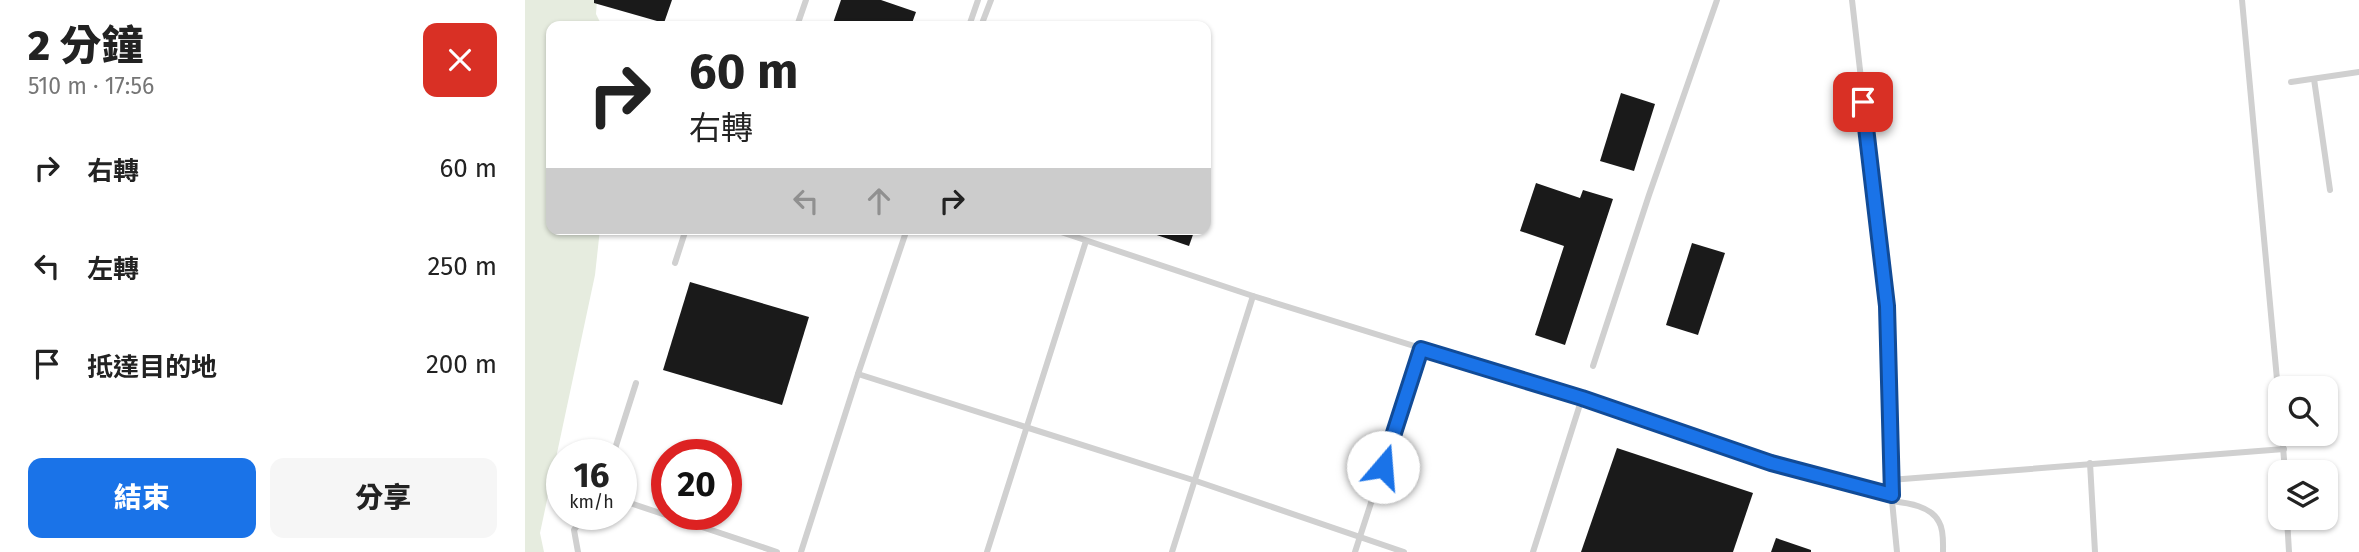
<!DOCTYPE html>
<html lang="zh-TW">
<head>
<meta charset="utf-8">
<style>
  body { margin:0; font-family:"Fira Sans","Noto Sans TC",sans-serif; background:#f6f6f6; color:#222; height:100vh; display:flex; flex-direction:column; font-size:26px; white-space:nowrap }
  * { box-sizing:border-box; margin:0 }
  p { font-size:23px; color:#767676 }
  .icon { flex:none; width:38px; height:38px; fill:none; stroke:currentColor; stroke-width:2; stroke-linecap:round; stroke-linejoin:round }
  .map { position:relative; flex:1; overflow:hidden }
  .drawer { display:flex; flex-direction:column; background:#fff; width:525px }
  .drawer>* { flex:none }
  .top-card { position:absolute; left:21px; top:21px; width:665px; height:214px; border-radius:14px; box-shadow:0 2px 5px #0004; background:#fff; color:#222; overflow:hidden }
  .buttons { position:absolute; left:1743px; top:376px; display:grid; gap:14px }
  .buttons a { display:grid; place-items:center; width:70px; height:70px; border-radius:14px; background:#fff; box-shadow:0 2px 5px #0004; font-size:35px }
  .speed { position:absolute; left:21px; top:439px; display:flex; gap:14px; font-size:35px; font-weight:700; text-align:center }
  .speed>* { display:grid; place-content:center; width:91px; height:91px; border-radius:50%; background:#fff; box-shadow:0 2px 5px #0004; line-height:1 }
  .speed small { font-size:18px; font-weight:400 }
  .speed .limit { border:10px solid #d22; background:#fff; color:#111 }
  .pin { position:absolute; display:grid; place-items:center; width:60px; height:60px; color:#fff; margin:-30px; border-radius:14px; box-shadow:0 4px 10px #0006 }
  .me { position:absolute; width:77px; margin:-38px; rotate:18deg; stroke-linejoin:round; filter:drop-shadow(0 0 5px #0008) }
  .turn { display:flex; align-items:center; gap:24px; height:147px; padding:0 28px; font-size:32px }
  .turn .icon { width:91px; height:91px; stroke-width:2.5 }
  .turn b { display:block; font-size:49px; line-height:60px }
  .lanes { display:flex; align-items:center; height:66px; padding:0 28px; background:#0003; justify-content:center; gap:35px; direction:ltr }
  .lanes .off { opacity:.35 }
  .round { display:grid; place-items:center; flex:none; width:74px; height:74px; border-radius:14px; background:#f6f6f6 }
  .overview { display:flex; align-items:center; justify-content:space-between; height:119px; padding:0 28px }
  h1 { font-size:42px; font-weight:800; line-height:52px }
  .action { display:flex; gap:14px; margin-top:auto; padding:14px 28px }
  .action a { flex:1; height:80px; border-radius:14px; background:#1a73e8; color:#fff; font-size:28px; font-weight:800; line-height:80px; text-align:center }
  .action a+a { background:#f6f6f6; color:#222 }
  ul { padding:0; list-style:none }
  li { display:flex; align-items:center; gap:21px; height:98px; padding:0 28px }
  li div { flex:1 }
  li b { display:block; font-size:26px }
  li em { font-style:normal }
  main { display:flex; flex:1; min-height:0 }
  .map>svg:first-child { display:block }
  .green { fill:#e6ecdf }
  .building { fill:#1a1a1a }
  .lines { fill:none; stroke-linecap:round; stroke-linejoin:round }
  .service { stroke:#d0d0d0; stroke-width:6 }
  .route-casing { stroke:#114b97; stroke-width:18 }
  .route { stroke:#1a73e8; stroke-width:12 }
</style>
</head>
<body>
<main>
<section class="drawer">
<div class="overview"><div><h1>2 分鐘</h1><p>510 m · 17:56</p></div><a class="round" style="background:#d93025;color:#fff"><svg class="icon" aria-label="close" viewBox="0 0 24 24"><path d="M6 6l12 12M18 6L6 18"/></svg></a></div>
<ul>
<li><svg class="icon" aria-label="right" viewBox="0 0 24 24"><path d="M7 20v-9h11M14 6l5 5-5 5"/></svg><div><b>右轉</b></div><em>60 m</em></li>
<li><svg class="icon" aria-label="left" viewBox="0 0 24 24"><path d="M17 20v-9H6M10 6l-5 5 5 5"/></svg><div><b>左轉</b></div><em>250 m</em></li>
<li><svg class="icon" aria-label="arrive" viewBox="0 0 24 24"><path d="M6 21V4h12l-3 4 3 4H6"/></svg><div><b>抵達目的地</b></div><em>200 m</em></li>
</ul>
<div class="action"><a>結束</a><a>分享</a></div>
</section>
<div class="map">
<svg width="1834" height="552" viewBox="0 0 1834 552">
  <rect width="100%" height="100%" fill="#fff"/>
  <path class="green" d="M 0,0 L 72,0 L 71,14 L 77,26 L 26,26 L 26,229 L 75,229 L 70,275 L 15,533 L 19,552 L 0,552 Z"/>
  <g class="building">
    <path d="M 69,0 L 147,0 L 139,23 L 69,3 Z"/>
    <path d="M 316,0 L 356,0 L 391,12 L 386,26 L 307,26 Z"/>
    <path d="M 1096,93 L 1130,104 L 1109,171 L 1075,161 Z"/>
    <path d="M 1011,183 L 1055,198 L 1058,190 L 1088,199 L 1040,345 L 1010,335 L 1039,246 L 995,231 Z"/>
    <path d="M 620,229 L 670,229 L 664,246 L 620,231 Z"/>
    <path d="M 1167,243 L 1200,253 L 1173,335 L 1141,325 Z"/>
    <path d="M 165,282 L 284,317 L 257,405 L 138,370 Z"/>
    <path d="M 1092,448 L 1228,493 L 1208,552 L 1056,552 Z"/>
    <path d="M 1251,538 L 1286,550 L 1286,552 L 1246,552 Z"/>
  </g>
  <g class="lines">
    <g class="service">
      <path d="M 1327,0 L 1362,306 L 1365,480 L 1372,552"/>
      <path d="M 1717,0 L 1755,412"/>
      <path d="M 272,26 L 281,0"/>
      <path d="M 444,26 L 453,0"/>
      <path d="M 456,26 L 466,0"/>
      <path d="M 1789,79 L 1805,190"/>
      <path d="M 1766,82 L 1834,72"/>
      <path d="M 527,229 L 728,296 L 1057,398 L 1246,463 L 1367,495"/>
      <path d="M 150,263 L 161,229"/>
      <path d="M 1068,366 L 1124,195 L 1192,0"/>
      <path d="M 333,374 L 671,481 L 879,552"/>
      <path d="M 1757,434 L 1760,472"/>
      <path d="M 88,455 L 111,383"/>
      <path d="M 1565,463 L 1570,552"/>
      <path d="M 1365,480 L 1759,449"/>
      <path d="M 96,500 L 252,552"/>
      <path d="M 1367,501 C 1383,503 1406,506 1414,522 C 1419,530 1418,544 1418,552"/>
      <path d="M 1762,518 L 1764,552"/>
      <path d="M 53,552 L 49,530 L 60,514"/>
      <path d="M 276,552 L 333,374 L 382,229"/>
      <path d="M 462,552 L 561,241"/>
      <path d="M 647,552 L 728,296"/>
      <path d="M 830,552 L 896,349"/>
      <path d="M 1008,552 L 1057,398"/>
    </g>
  </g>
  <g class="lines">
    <g class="route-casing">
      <path id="route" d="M 858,467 L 896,349 L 1057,398 L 1246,463 L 1367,495 L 1362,306 L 1338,102"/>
    </g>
    <use href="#route" class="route"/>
  </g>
</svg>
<div class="buttons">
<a><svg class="icon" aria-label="search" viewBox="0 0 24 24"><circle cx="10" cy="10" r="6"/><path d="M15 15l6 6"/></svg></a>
<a><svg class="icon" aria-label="layers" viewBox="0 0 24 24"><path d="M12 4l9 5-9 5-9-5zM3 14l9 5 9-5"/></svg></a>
</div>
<div class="speed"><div>16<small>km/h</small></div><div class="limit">20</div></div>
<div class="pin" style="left:1338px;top:102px;background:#d93025"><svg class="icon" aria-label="arrive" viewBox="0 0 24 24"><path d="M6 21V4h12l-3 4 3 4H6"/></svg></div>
<svg class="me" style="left:858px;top:467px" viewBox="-20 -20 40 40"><circle r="19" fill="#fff"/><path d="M0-13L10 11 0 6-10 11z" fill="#1a73e8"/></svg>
<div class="top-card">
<div class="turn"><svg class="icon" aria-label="right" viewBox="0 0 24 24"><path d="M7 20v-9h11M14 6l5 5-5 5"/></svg><div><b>60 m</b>右轉</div></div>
<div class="lanes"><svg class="icon off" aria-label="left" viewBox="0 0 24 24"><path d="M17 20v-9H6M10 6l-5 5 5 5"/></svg><svg class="icon off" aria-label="ahead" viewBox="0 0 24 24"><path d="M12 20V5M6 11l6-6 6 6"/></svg><svg class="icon" aria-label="right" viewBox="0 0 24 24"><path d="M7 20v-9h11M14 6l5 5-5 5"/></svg></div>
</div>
</div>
</main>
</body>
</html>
